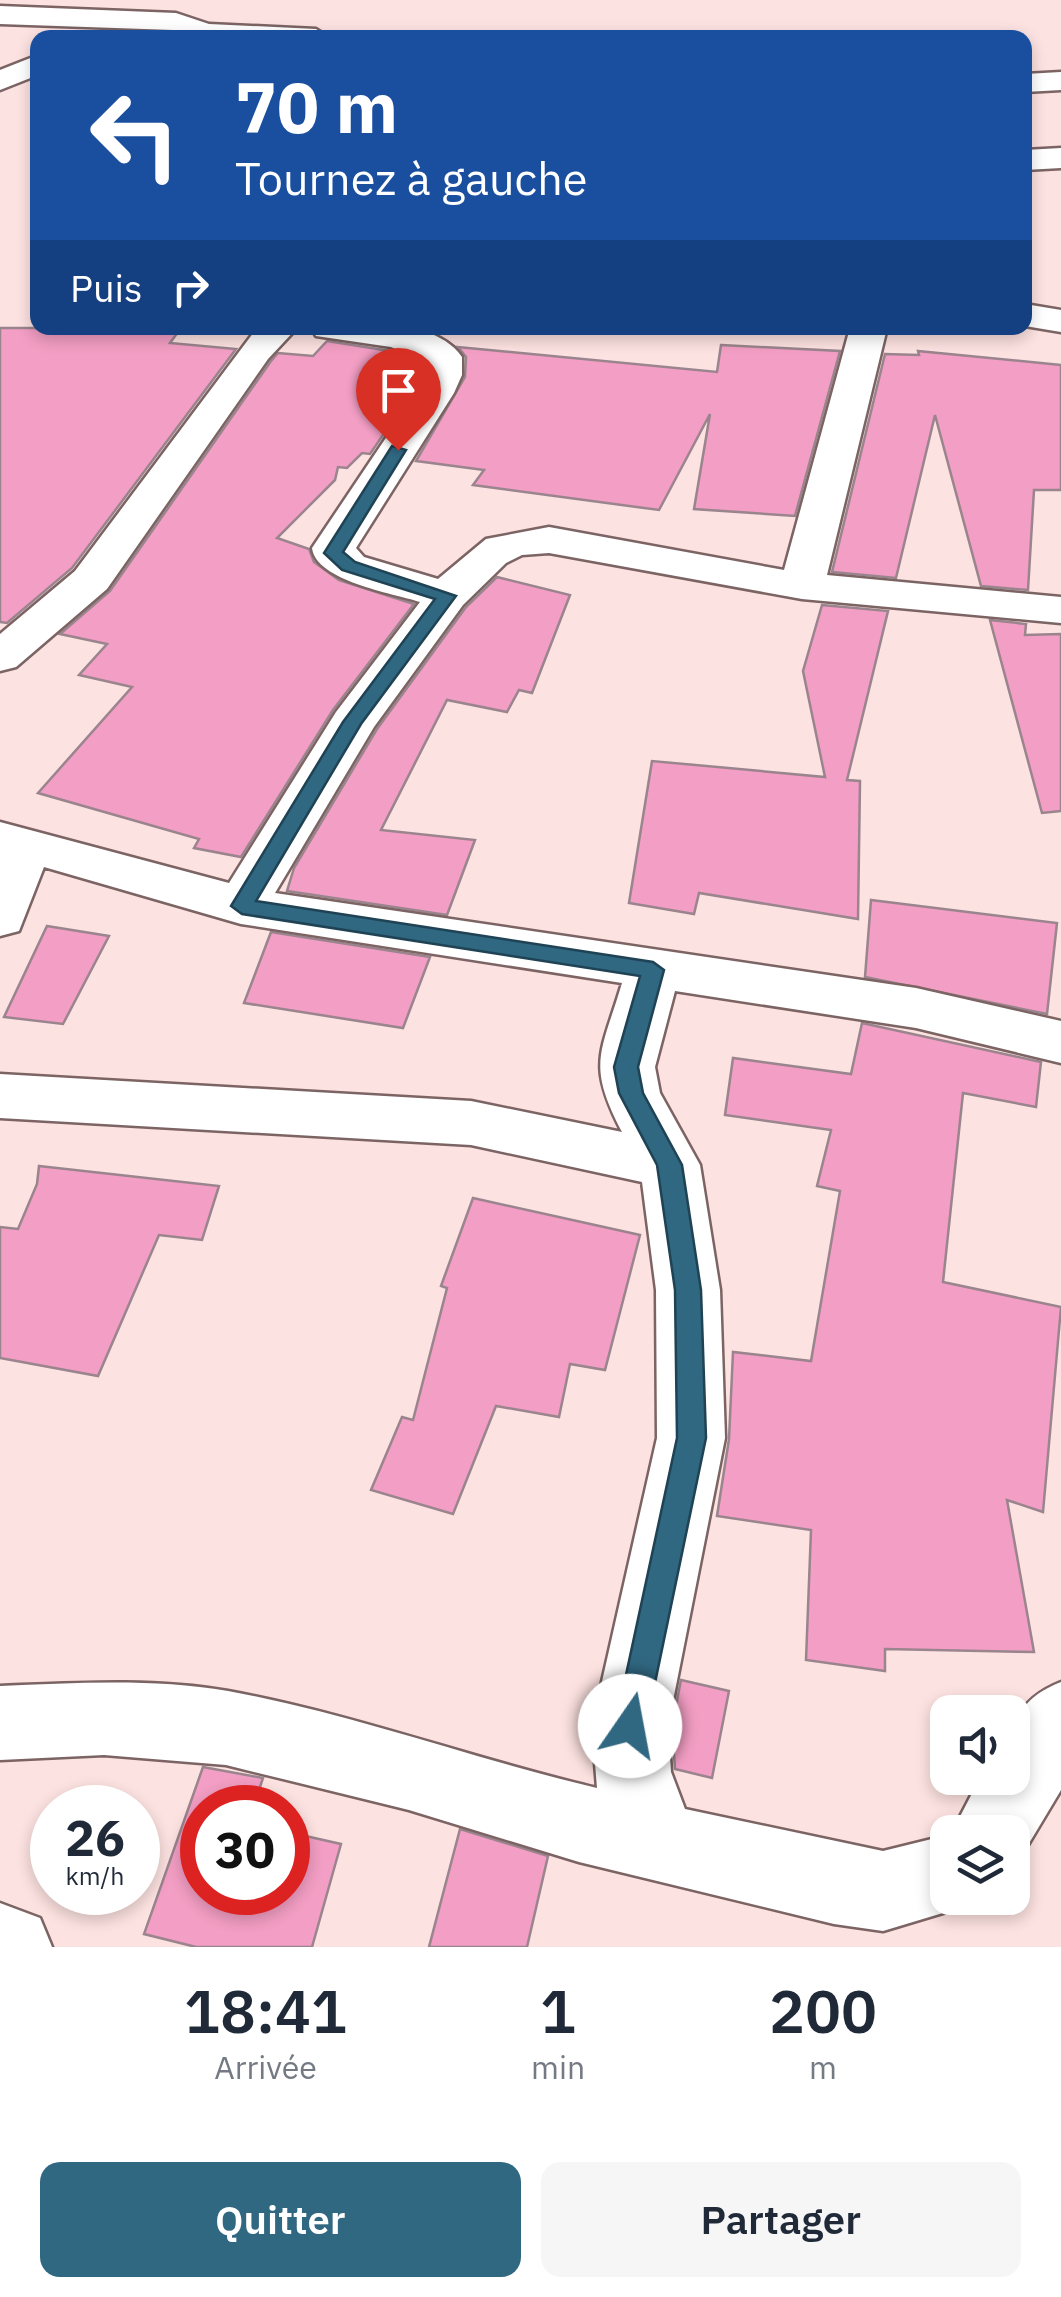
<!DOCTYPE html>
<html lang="fr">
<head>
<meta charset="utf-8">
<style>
  body { margin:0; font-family:"IBM Plex Sans",sans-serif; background:#f6f6f7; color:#1f2937; height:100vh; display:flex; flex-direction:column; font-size:38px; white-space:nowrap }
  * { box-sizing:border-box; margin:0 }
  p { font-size:32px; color:#747a83 }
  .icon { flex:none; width:55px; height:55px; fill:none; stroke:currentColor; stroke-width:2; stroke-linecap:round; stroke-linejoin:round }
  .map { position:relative; height:1947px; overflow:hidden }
  .sheet { display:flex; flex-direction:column; background:#fff; flex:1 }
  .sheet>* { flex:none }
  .top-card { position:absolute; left:30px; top:30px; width:1002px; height:305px; border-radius:20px; box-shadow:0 5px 15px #0003; background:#1a4fa0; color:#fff; overflow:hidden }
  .tools { position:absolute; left:930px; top:1695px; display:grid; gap:20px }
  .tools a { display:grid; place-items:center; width:100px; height:100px; border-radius:20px; background:#fff; box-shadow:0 5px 15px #0003; font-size:50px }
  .speed { position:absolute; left:30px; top:1785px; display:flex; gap:20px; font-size:50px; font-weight:700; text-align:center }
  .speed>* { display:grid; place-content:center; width:130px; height:130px; border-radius:50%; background:#fff; box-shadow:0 5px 15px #0003; line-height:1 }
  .speed small { font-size:25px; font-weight:400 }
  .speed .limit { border:15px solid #d22; background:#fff; color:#111 }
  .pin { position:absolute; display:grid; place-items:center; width:85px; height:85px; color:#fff; margin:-102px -42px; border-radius:50% 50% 50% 0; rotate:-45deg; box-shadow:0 0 10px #0007 }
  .pin .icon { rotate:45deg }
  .me { position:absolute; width:110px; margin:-55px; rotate:12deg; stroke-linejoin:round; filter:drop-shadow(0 0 8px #0008) }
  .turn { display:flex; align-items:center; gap:35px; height:210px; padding:0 40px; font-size:45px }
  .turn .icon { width:130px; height:130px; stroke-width:2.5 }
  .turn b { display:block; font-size:70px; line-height:85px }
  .then { display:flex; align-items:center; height:95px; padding:0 40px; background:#0003; gap:20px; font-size:38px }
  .eta { display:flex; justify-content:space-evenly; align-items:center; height:170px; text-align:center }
  .eta b { font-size:60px; font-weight:600; line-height:70px }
  .button { display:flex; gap:20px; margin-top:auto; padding:20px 40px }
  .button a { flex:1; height:115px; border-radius:20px; background:#306781; color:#fff; font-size:40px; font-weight:600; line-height:115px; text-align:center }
  .button a+a { background:#f6f6f7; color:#1f2937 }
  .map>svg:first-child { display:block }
  .building { fill:#f39ec4; stroke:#9a848d; stroke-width:2.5 }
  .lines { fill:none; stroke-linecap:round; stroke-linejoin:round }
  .minor-casing { stroke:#7b6463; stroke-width:5 }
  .minor { fill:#fff; fill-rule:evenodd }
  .route { fill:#306781; stroke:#1f4354; stroke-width:2.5 }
</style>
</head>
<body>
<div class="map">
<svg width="1061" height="1947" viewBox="0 0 1061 1947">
  <rect width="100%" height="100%" fill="#fce2e0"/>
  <g class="building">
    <path d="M 0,328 L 181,328 L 170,343 L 236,349 L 72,568 L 7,623 L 0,622 Z"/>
    <path d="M 327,341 L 390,351 L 420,364 L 413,391 L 370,454 L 362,453 L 347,468 L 338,467 L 335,480 L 277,538 L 309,549 L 314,562 L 339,580 L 414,604 L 333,710 L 241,857 L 194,848 L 199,839 L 38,793 L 132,687 L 79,675 L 107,644 L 60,634 L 110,591 L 271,361 L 278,353 L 313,356 Z"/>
    <path d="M 721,345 L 840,351 L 795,516 L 694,509 L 710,414 L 659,510 L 473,485 L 484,470 L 416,461 L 465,377 L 466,357 L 458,347 L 717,372 Z"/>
    <path d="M 918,351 L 1061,365 L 1061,490 L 1034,490 L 1028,590 L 981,586 L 935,415 L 896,578 L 832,572 L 885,354 L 919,355 Z"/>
    <path d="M 497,577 L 570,595 L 532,693 L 519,690 L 507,712 L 447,700 L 381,830 L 475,840 L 447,915 L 287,891 L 294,868 L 377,729 L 466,607 Z"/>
    <path d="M 822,605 L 888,611 L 847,780 L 860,781 L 858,919 L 699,893 L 694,914 L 629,903 L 652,761 L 825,777 L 803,671 Z"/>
    <path d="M 990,620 L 1026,624 L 1025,635 L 1061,634 L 1061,811 L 1042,813 Z"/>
    <path d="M 871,900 L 1057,923 L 1047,1014 L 865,977 Z"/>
    <path d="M 47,926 L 109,936 L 63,1024 L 4,1017 Z"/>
    <path d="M 271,932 L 430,957 L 403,1028 L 244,1003 Z"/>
    <path d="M 862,1023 L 1041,1062 L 1036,1107 L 963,1093 L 943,1282 L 1061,1307 L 1043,1512 L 1007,1500 L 1034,1652 L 885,1649 L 885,1671 L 806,1660 L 811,1530 L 717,1516 L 729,1439 L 733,1352 L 811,1361 L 840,1191 L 817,1186 L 831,1130 L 725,1115 L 733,1058 L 851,1074 Z"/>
    <path d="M 39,1166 L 219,1186 L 202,1240 L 159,1235 L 98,1376 L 0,1358 L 0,1227 L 18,1229 L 37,1184 Z"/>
    <path d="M 473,1198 L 640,1235 L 605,1370 L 570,1364 L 559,1417 L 496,1406 L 453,1514 L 371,1490 L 402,1417 L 413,1420 L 447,1288 L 441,1286 Z"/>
    <path d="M 681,1680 L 729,1691 L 712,1778 L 675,1769 L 672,1726 Z"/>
    <path d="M 203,1767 L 263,1778 L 253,1808 L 202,1808 L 202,1892 L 288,1892 L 288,1832 L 341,1844 L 312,1947 L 196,1947 L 144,1934 Z"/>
    <path d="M 460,1829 L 548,1856 L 527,1947 L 429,1947 Z"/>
  </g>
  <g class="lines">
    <g class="minor-casing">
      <g id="minor">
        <path d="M 0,6 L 176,13 L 209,24 L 316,29 L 330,38 L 193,38 L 173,30 L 0,24 Z"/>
        <path d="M 38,55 L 38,75 L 0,90 L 0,70 Z"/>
        <path d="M 1061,72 L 1061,90 L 1025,92 L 1025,74 Z"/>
        <path d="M 1061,148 L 1061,168 L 1025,170 L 1025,150 Z"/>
        <path d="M 1025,304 L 1061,310 L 1061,332 L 1025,326 Z"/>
        <path d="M 257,328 L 297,328 L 268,359 L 107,589 L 16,667 L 0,671 L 0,634 L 75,571 Z"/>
        <path d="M 311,328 C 355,328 432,314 462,357 L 462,375 L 454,393 L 356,548 L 364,557 L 438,579 L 486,539 L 549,527 L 784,570 L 850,328 L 887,328 L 827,575 L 1061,597 L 1061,623 L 802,599 L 549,553 L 522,555 L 506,563 L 463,605 L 374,727 L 275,893 L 916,988 L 1061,1021 L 1061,1063 L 916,1028 L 675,991 L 655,1067 L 660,1093 L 700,1165 L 720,1290 L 725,1438 L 668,1726 L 671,1772 L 685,1809 L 883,1851 L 948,1835 L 948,1898 L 979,1898 L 976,1903 L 883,1931 L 834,1924 L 579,1862 L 409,1810 L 226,1765 L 104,1755 L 0,1760 L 0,1686 C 75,1683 153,1678 228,1691 C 354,1714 473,1759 597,1788 L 592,1726 L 657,1438 L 656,1290 L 642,1182 L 471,1145 L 0,1118 L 0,1074 L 471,1101 L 622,1132 C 586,1063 601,1054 622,983 L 241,924 L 44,867 L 19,931 L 0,936 L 0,822 L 229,883 L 336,712 L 420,602 C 392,593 316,581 312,548 L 416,393 L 424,362 L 391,347 L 316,336 Z"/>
        <path d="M 1061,1682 L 1061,1790 L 1019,1860 L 1012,1863 L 1012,1832 L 952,1832 L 980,1778 L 1012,1778 C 1012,1729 1011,1702 1061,1682 Z"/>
        <path d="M 0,1903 L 40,1918 L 52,1947 L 0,1947 Z"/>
      </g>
    </g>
    <use href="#minor" class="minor"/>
  </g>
  <path class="route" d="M 392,446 L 406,450 L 343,552 L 355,562 L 456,596 L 361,724 L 256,901 L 653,962 L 664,970 L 638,1067 L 643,1093 L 682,1165 L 701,1290 L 706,1438 L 646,1726 L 641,1736 L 630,1741 L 619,1736 L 615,1726 L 677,1438 L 675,1290 L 657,1165 L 619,1093 L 614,1067 L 640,976 L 242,914 L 231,906 L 343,722 L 435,599 L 342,570 L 324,553 Z"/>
</svg>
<div class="tools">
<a><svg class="icon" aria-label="sound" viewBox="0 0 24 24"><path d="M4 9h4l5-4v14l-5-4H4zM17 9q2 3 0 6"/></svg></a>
<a><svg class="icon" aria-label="layers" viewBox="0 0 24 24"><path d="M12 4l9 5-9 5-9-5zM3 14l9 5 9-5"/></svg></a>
</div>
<div class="speed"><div>26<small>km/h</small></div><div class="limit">30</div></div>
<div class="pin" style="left:398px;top:450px;background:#d93025"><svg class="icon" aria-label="arrive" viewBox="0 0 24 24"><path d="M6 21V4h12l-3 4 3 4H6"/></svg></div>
<svg class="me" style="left:630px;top:1726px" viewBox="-20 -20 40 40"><circle r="19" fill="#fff"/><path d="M0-13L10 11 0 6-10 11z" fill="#306781"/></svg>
<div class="top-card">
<div class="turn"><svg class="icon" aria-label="left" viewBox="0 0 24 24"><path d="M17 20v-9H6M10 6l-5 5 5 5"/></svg><div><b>70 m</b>Tournez à gauche</div></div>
<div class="then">Puis<svg class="icon" aria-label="right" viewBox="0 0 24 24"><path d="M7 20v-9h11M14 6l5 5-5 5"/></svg></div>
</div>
</div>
<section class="sheet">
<div class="eta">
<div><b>18:41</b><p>Arrivée</p></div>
<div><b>1</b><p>min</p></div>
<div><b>200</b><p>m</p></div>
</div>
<div class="button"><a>Quitter</a><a>Partager</a></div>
</section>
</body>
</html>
